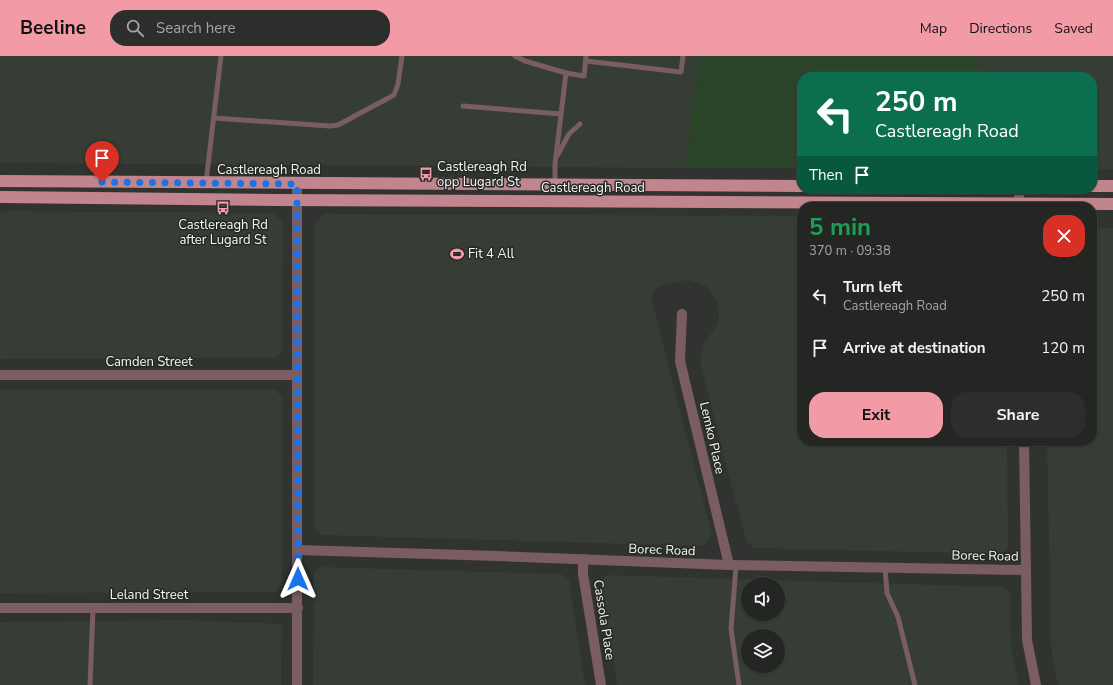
<!DOCTYPE html>
<html lang="en">
<head>
<meta charset="utf-8">
<style>
  body { margin:0; font-family:"Nunito Sans",sans-serif; background:#2c2e2b; color:#f1f3f6; height:100vh; display:flex; flex-direction:column; font-size:15px; white-space:nowrap }
  * { box-sizing:border-box; margin:0 }
  p { font-size:13px; color:#a3a5a6 }
  .icon { flex:none; width:22px; height:22px; fill:none; stroke:currentColor; stroke-width:2; stroke-linecap:round; stroke-linejoin:round }
  .map { position:relative; flex:1; overflow:hidden }
  .sheet { position:absolute; left:797px; top:146px; width:300px; height:244px; display:flex; flex-direction:column; background:#242623; border-radius:16px; box-shadow:0 1px 3px #0004,0 0 0 1px #414341 }
  .sheet>* { flex:none }
  .hud { position:absolute; left:797px; top:16px; width:300px; height:122px; border-radius:16px; box-shadow:0 1px 3px #0004,0 0 0 1px #414341; background:#0b6e4f; color:#fff; overflow:hidden }
  .buttons { position:absolute; left:741px; top:521px; display:grid; gap:8px }
  .buttons a { display:grid; place-items:center; width:44px; height:44px; border-radius:50%; background:#242623; box-shadow:0 1px 3px #0004,0 0 0 1px #414341; font-size:20px }
  .pin { position:absolute; display:grid; place-items:center; width:34px; height:34px; color:#fff; margin:-41px -17px; border-radius:50% 50% 50% 0; rotate:-45deg; box-shadow:0 0 4px #0007 }
  .pin .icon { rotate:45deg }
  .me { position:absolute; width:44px; margin:-22px; rotate:0deg; stroke-linejoin:round; filter:drop-shadow(0 0 3px #0008) }
  .turn { display:flex; align-items:center; gap:14px; height:84px; padding:0 12px; font-size:18px }
  .turn .icon { width:52px; height:52px; stroke-width:2.5 }
  .turn b { display:block; font-size:28px; line-height:34px }
  .then { display:flex; align-items:center; height:38px; padding:0 12px; background:#0003; gap:8px; font-size:15px }
  .round { display:grid; place-items:center; flex:none; width:42px; height:42px; border-radius:16px; background:#2c2e2b }
  .overview { display:flex; align-items:center; justify-content:space-between; height:68px; padding:0 12px }
  h1 { font-size:24px; font-weight:700; line-height:30px; color:#1e9e55 }
  .cta { display:flex; gap:8px; margin-top:auto; padding:8px 12px }
  .cta a { flex:1; height:46px; border-radius:16px; background:#f39aa7; color:#111; font-size:16px; font-weight:700; line-height:46px; text-align:center }
  .cta a+a { background:#2c2e2b; color:#f1f3f6 }
  ul { padding:0; list-style:none }
  li { display:flex; align-items:center; gap:12px; height:52px; padding:0 12px }
  li div { flex:1 }
  li b { display:block; font-size:15px }
  li em { font-style:normal }
  header { display:flex; align-items:center; gap:24px; box-sizing:border-box; height:56px; padding:0 20px; background:#f39aa7; color:#111 }
  header strong { font-size:19px }
  nav { display:flex; gap:22px; margin-inline-start:auto; font-size:14px }
  .search { width:280px; height:36px; background:#2c2e2b; display:flex; align-items:center; gap:10px; box-sizing:border-box; padding:0 14px; border-radius:16px; color:#a3a5a6; font-size:15px }
  .map>svg:first-child { display:block }
  .built { fill:#363d35; fill-rule:evenodd }
  .green { fill:#294426 }
  .lines { fill:none; stroke-linecap:round; stroke-linejoin:round }
  .lane { stroke:#7a5d60; stroke-width:5 }
  .street { stroke:#7a5d60; stroke-width:10 }
  .primary { stroke:#c1858d; stroke-width:12 }
  .route { stroke:#1a73e8; stroke-width:7; stroke-dasharray:0 12.6 }
  .labels { text-anchor:middle; dominant-baseline:central; stroke-width:3; stroke-linejoin:round; paint-order:stroke }
  .poi-label { font-size:13px; fill:#f4f6f3; stroke:#262926; text-anchor:start }
  .street-label { font-size:13px; fill:#f4f6f3; stroke:#262926 }
</style>
</head>
<body>
<header>
<strong>Beeline</strong>
<div class="search"><svg class="icon" aria-label="search" viewBox="0 0 24 24"><circle cx="10" cy="10" r="6"/><path d="M15 15l6 6"/></svg>Search here</div>
<nav><a>Map</a><a>Directions</a><a>Saved</a></nav>
</header>
<div class="map">
<svg width="1113" height="629" viewBox="0 0 1113 629">
  <rect width="100%" height="100%" fill="#30332f"/>
  <g class="built">
    <path d="M 0,0 L 700,0 L 685,112 L 0,107 Z"/>
    <path d="M 979,0 L 1113,0 L 1113,113 L 1092,113 L 1092,21 L 977,21 Z"/>
    <path d="M 12,155 L 273,157 L 283,167 L 282,296 L 276,302 L 0,303 L 0,157 Z"/>
    <path d="M 324,158 L 802,160 L 802,385 L 1007,385 L 1008,492 L 1003,498 L 754,492 L 746,485 L 700,307 L 703,289 L 717,269 L 719,260 L 717,247 L 708,232 L 699,227 L 688,224 L 660,230 L 654,235 L 652,245 L 712,479 L 703,490 L 321,479 L 314,472 L 315,168 Z"/>
    <path d="M 1113,172 L 1113,629 L 1058,629 L 1052,601 L 1051,585 L 1047,385 L 1092,385 L 1092,173 Z"/>
    <path d="M 0,334 L 276,334 L 282,341 L 282,530 L 275,536 L 0,537 Z"/>
    <path d="M 320,511 L 561,518 L 569,524 L 585,629 L 313,629 L 314,517 Z"/>
    <path d="M 606,519 L 1004,531 L 1010,537 L 1011,589 L 1019,629 L 617,629 L 601,526 ZM 748,528 L 778,528 L 778,558 L 748,558 ZM 748,580 L 778,580 L 778,610 L 748,610 Z"/>
    <path d="M 185,564 L 282,568 L 281,629 L 0,629 L 0,566 Z"/>
  </g>
  <path class="green" d="M 700,0 L 979,0 L 977,21 L 802,21 L 802,112 L 685,112 Z"/>
  <g class="lines">
    <g class="lane">
      <path d="M 515,0 L 525,5 L 566,17 L 555,108 L 555,129"/>
      <path d="M 586,5 L 681,16 L 683,0"/>
      <path d="M 566,17 L 584,20 L 586,0"/>
      <path d="M 463,50 L 561,58"/>
      <path d="M 214,62 L 330,70 L 338,69 L 394,39 L 398,28 L 402,0"/>
      <path d="M 557,100 L 569,78 L 580,68"/>
      <path d="M 206,126 L 221,0"/>
      <path d="M 736,510 L 731,573 L 739,629"/>
      <path d="M 885,512 L 887,537 L 898,561 L 915,629"/>
      <path d="M 90,629 L 93,552"/>
    </g>
    <g class="street">
      <path d="M 297,128 L 297,629"/>
      <path d="M 1019,151 L 1019,133"/>
      <path d="M 682,258 L 680,305 L 729,509"/>
      <path d="M 0,319 L 297,319"/>
      <path d="M 1024,385 L 1027,584 L 1036,629"/>
      <path d="M 297,494 L 498,500 L 729,509 L 1025,514"/>
      <path d="M 583,503 L 583,518 L 601,629"/>
      <path d="M 0,552 L 298,552"/>
    </g>
    <g class="primary">
      <path d="M 0,125 L 802,130"/>
      <path d="M 1092,130 L 1113,130"/>
      <path d="M 0,141 L 276,144 L 1113,148"/>
    </g>
  </g>
  <g class="lines">
    <path class="route" d="M 102,126 L 297,128 L 298,523"/>
  </g>
  <defs>
    <g id="bus-bare" transform="scale(1.08)"><path d="M-5-6H5V4H4V6H2V4H-2V6H-4V4H-5ZM-3.5-4V0h7V-4ZM-3.5 1.2v1.5H-2V1.2ZM2 1.2v1.5H3.5V1.2Z" fill="#f39aa7" stroke="#262926" stroke-width="2.5" paint-order="stroke"/></g>
    <g id="stadium-bare" transform="scale(1.08)"><path d="M0-5a6.5 5 0 1 0 0 10a6.5 5 0 1 0 0-10ZM-3.5-1.8h7v3.6h-7Z" fill="#f39aa7" stroke="#262926" stroke-width="2.5" paint-order="stroke"/></g>
  </defs>
  <g fill-rule="evenodd">
    <use href="#bus-bare" x="426" y="118"/>
    <use href="#bus-bare" x="223" y="152"/>
    <use href="#stadium-bare" x="457" y="198"/>
  </g>
  <g class="labels">
    <g class="poi-label">
      <text x="437" y="111">Castlereagh Rd<tspan x="437" dy="15">opp Lugard St</tspan></text>
      <text x="223" y="169" text-anchor="middle">Castlereagh Rd<tspan x="223" dy="15">after Lugard St</tspan></text>
      <text x="468" y="198">Fit 4 All</text>
    </g>
    <g class="street-label">
      <text x="269" y="114">Castlereagh Road</text>
      <text x="593" y="132">Castlereagh Road</text>
      <text x="149" y="306">Camden Street</text>
      <text transform="translate(712 382) rotate(77)">Lemko Place</text>
      <text transform="translate(662 494) rotate(2)">Borec Road</text>
      <text transform="translate(985 500) rotate(1)">Borec Road</text>
      <text x="149" y="539">Leland Street</text>
      <text transform="translate(604 564) rotate(81)">Cassola Place</text>
    </g>
  </g>
</svg>
<div class="buttons">
<a><svg class="icon" aria-label="sound" viewBox="0 0 24 24"><path d="M4 9h4l5-4v14l-5-4H4zM17 9q2 3 0 6"/></svg></a>
<a><svg class="icon" aria-label="layers" viewBox="0 0 24 24"><path d="M12 4l9 5-9 5-9-5zM3 14l9 5 9-5"/></svg></a>
</div>
<div class="pin" style="left:102px;top:126px;background:#d93025"><svg class="icon" aria-label="arrive" viewBox="0 0 24 24"><path d="M6 21V4h12l-3 4 3 4H6"/></svg></div>
<svg class="me" style="left:298px;top:523px" viewBox="-20 -20 40 40"><path d="M0-17L14 15 0 8-14 15z" fill="#1a73e8" stroke="#fff" stroke-width="4"/></svg>
<div class="hud">
<div class="turn"><svg class="icon" aria-label="left" viewBox="0 0 24 24"><path d="M17 20v-9H6M10 6l-5 5 5 5"/></svg><div><b>250 m</b>Castlereagh Road</div></div>
<div class="then">Then<svg class="icon" aria-label="arrive" viewBox="0 0 24 24"><path d="M6 21V4h12l-3 4 3 4H6"/></svg></div>
</div>
<section class="sheet">
<div class="overview"><div><h1>5 min</h1><p>370 m · 09:38</p></div><a class="round" style="background:#d93025;color:#fff"><svg class="icon" aria-label="close" viewBox="0 0 24 24"><path d="M6 6l12 12M18 6L6 18"/></svg></a></div>
<ul>
<li><svg class="icon" aria-label="left" viewBox="0 0 24 24"><path d="M17 20v-9H6M10 6l-5 5 5 5"/></svg><div><b>Turn left</b><p>Castlereagh Road</p></div><em>250 m</em></li>
<li><svg class="icon" aria-label="arrive" viewBox="0 0 24 24"><path d="M6 21V4h12l-3 4 3 4H6"/></svg><div><b>Arrive at destination</b></div><em>120 m</em></li>
</ul>
<div class="cta"><a>Exit</a><a>Share</a></div>
</section>
</div>
</body>
</html>
